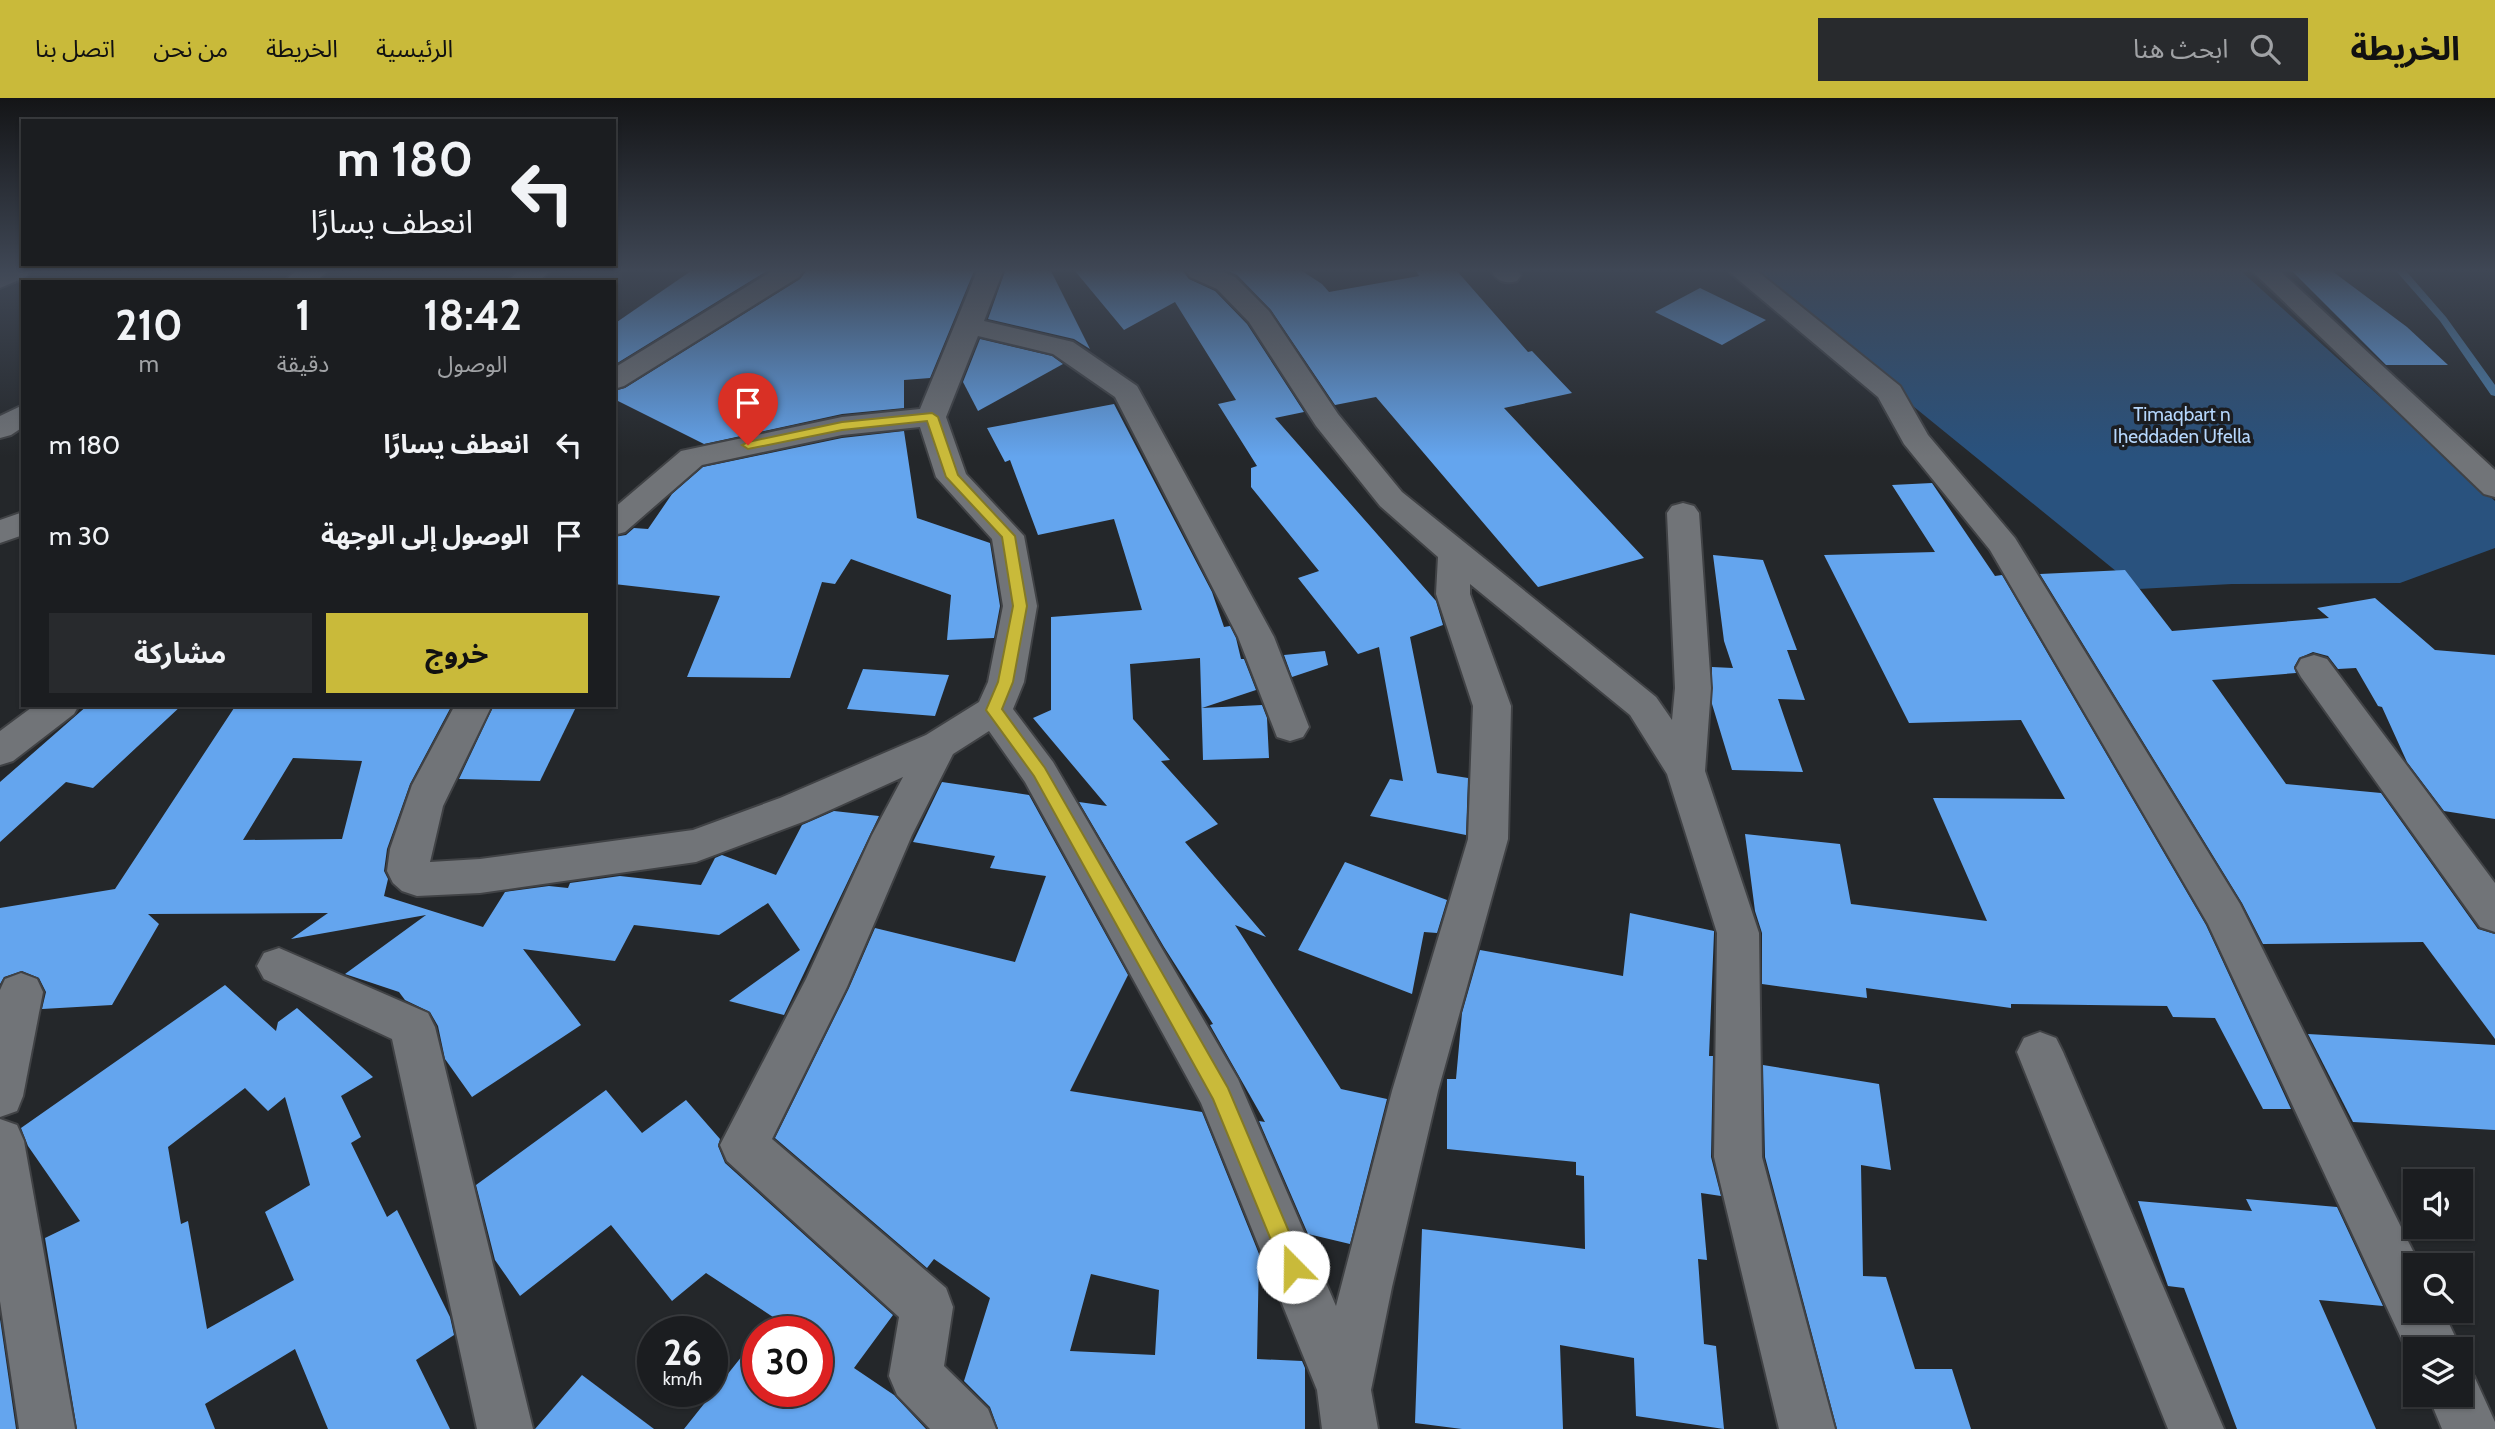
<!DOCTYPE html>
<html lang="ar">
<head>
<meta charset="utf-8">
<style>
  body { margin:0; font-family:Cabin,"Noto Sans Arabic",sans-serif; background:#282a2d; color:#f1f3f6; direction:rtl; height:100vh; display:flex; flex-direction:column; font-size:26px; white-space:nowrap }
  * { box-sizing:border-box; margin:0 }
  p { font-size:23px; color:#a0a2a5 }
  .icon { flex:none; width:38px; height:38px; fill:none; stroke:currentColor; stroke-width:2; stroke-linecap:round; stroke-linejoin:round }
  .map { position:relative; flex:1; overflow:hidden; direction:ltr }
  .details { position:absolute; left:21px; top:182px; width:595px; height:427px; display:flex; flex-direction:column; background:#1b1d20; border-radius:0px; box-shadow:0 2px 5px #0004,0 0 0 2px #393b3e; direction:rtl }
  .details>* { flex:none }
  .banner { position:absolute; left:21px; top:21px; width:595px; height:147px; border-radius:0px; box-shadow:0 2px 5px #0004,0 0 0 2px #393b3e; direction:rtl; background:#1b1d20; color:#f1f3f6; overflow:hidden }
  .fabs { position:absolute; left:2403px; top:1071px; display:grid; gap:14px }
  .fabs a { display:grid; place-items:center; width:70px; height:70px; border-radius:0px; background:#1b1d20; box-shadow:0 2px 5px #0004,0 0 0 2px #393b3e; font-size:35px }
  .speed { position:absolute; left:637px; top:1218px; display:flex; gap:14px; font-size:35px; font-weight:700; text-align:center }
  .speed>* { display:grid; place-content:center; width:91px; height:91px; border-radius:50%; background:#1b1d20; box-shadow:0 2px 5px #0004,0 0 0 2px #393b3e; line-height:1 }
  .speed small { font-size:18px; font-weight:400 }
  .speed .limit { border:10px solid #d22; background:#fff; color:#111 }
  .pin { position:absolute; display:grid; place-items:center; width:60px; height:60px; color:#fff; margin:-72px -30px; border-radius:50% 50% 50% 0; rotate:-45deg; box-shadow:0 0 7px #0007 }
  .pin .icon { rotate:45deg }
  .me { position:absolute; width:77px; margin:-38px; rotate:338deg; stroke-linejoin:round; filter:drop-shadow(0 0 5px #0008) }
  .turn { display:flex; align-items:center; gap:24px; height:147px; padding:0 28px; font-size:32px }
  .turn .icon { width:91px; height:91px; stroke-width:2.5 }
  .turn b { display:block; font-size:49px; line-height:60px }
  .eta { display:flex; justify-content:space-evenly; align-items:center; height:119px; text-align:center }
  .eta b { font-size:42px; font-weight:700; line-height:49px }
  .primary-button { display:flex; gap:14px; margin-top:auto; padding:14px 28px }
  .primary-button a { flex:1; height:80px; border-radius:0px; background:#c9ba3a; color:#111; font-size:28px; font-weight:700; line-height:80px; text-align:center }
  .primary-button a+a { background:#282a2d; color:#f1f3f6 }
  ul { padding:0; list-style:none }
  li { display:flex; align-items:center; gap:21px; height:91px; padding:0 28px }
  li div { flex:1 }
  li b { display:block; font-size:26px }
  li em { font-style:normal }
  header { display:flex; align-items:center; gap:42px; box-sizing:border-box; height:98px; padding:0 35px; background:#c9ba3a; color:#111 }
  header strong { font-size:33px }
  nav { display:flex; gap:38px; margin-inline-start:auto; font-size:24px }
  .search { width:490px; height:63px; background:#282a2d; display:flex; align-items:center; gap:18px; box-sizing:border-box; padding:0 24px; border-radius:0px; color:#a0a2a5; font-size:26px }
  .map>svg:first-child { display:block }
  .green { fill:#29527e }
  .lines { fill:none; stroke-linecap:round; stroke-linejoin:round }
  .stream { fill:#4a7fae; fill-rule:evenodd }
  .building { fill:#64a5ee; fill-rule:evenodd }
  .minor-casing { stroke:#404245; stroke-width:4 }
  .minor { fill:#717478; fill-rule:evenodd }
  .route { fill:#c9ba3a; stroke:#837926; stroke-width:2 }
  .labels { text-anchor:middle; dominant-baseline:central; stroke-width:7; stroke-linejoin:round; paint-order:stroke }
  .far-park-label { font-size:19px; fill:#b6d7fc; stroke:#1b1d21 }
</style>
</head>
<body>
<header>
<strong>الخريطة</strong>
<div class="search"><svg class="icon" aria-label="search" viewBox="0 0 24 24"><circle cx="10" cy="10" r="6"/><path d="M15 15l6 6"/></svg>ابحث هنا</div>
<nav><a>الرئيسية</a><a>الخريطة</a><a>من نحن</a><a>اتصل بنا</a></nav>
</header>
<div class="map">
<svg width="2495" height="1331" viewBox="0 0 2495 1331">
  <rect width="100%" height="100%" fill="#24272a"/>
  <path class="green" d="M 1747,173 L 2241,173 L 2495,403 L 2495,450 L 2400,485 L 2232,486 L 2138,491 Z"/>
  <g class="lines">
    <path class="stream" d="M 2396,173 L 2406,173 L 2446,219 L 2495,287 L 2495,298 L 2491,297 L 2440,223 Z"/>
  </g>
  <g class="building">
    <path d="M 691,173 L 767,173 L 614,267 L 614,226 Z"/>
    <path d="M 806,173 L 974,173 L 930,280 L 904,282 L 904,310 L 842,316 L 704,346 L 614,301 L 614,293 L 625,290 L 800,181 Z"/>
    <path d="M 1005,173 L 1051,173 L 1090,251 L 1074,241 L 988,221 Z"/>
    <path d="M 1075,173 L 1183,173 L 1189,181 L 1215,193 L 1247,226 L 1304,314 L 1275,320 L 1436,503 L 1443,527 L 1410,539 L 1437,675 L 1468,680 L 1466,737 L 1370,718 L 1390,681 L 1403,683 L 1379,549 L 1358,556 L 1298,480 L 1319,473 L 1251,389 L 1251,370 L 1257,368 L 1218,306 L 1236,302 L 1175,204 L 1124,232 Z"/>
    <path d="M 1228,173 L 1302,173 L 1322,186 L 1329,194 L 1419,178 L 1416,173 L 1457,173 L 1528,254 L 1532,253 L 1572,295 L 1504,310 L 1644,460 L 1538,489 L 1376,299 L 1335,307 L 1271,212 L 1237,177 Z"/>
    <path d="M 2292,173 L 2332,173 L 2407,229 L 2448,267 L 2386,267 Z"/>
    <path d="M 1700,190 L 1766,222 L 1722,247 L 1655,214 Z"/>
    <path d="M 980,241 L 1052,258 L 1063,266 L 978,313 L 963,284 Z"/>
    <path d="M 1114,306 L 1212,494 L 1224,529 L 1230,528 L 1236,540 L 1241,561 L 1244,561 L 1256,592 L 1202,610 L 1262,607 L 1267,620 L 1269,660 L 1203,662 L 1200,560 L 1130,566 L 1133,621 L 1170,662 L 1161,663 L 1218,726 L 1185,744 L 1266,839 L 1235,827 L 1341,991 L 1387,1001 L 1350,1146 L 1308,1136 L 1259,1023 L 1265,1024 L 1210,927 L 1213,926 L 1164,849 L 1079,704 L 1107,708 L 1033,620 L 1051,612 L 1051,519 L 1142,512 L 1114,421 L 1038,437 L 1010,362 L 1005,364 L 987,330 Z"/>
    <path d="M 904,333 L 917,420 L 990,445 L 1000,508 L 994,540 L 947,542 L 951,497 L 851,461 L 835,486 L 822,484 L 790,580 L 687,579 L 720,498 L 614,486 L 614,439 L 626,437 L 634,430 L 648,431 L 672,396 L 703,369 L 842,340 Z"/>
    <path d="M 1932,385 L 1995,478 L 2002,477 L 2206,827 L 2291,1011 L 2263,1011 L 2215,920 L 2173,919 L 2167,908 L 2011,906 L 2011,910 L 1866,890 L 1867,900 L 1762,886 L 1762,835 L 1755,813 L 1745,736 L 1840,746 L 1851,806 L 1987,823 L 1933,700 L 2065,701 L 2021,622 L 1909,625 L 1824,457 L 1935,454 L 1892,387 Z"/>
    <path d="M 1713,457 L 1763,462 L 1797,552 L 1787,552 L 1805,602 L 1778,601 L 1803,674 L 1732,672 L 1712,606 L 1712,569 L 1733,570 L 1724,543 Z"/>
    <path d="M 2125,472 L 2172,533 L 2329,520 L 2317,510 L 2375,500 L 2435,552 L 2495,557 L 2495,721 L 2444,713 L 2407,664 L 2382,609 L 2378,608 L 2356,570 L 2338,571 L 2328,558 L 2313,554 L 2299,560 L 2294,569 L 2296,575 L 2212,582 L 2286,686 L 2381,695 L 2478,831 L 2495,836 L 2495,941 L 2423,844 L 2263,846 L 2242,805 L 2040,476 Z"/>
    <path d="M 1325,553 L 1328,567 L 1292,579 L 1284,557 Z"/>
    <path d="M 863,571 L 949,577 L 935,618 L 847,611 Z"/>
    <path d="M 88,607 L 182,607 L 93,690 L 66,684 L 0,744 L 0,684 Z"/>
    <path d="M 236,607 L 452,607 L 410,686 L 387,751 L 384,773 L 388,781 L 384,798 L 483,829 L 505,794 L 549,788 L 568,790 L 570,785 L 620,778 L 701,787 L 715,760 L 722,757 L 776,777 L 802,727 L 834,713 L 879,718 L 784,917 L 729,903 L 800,852 L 768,805 L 719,837 L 634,827 L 615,863 L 523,851 L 581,927 L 472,999 L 445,961 L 438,928 L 430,914 L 405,902 L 399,894 L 345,876 L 426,817 L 291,841 L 328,815 L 148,816 L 159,826 L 112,907 L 42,911 L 46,894 L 39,880 L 22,873 L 4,879 L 0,886 L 0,810 L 115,791 ZM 293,660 L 362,663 L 342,741 L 243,742 Z"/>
    <path d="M 494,607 L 577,607 L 540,683 L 459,681 Z"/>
    <path d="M 942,684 L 1029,697 L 1128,877 L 1070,993 L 1202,1014 L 1259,1156 L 1257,1261 L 1302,1263 L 1305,1270 L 1305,1331 L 998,1331 L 990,1309 L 964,1283 L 990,1200 L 934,1161 L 927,1170 L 775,1040 L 849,890 L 875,830 L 1015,864 L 1046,778 L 990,770 L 995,758 L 913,744 ZM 1091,1176 L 1159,1192 L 1155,1257 L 1070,1253 Z"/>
    <path d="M 1345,764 L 1447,802 L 1437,835 L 1424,834 L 1412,896 L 1298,852 Z"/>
    <path d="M 1630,815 L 1714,833 L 1714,835 L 1709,958 L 1713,958 L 1711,1059 L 1721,1098 L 1701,1095 L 1707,1162 L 1698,1161 L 1704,1246 L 1716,1248 L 1724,1331 L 1636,1318 L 1634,1260 L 1560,1247 L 1563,1331 L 1462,1331 L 1415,1325 L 1422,1131 L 1585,1151 L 1584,1078 L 1576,1077 L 1576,1064 L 1447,1051 L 1447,981 L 1456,981 L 1462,915 L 1480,852 L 1623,878 Z"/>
    <path d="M 225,887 L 276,933 L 278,924 L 297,910 L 373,979 L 341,998 L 361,1039 L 351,1045 L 387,1119 L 397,1112 L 450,1219 L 454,1237 L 416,1262 L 450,1331 L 328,1331 L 295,1251 L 205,1306 L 215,1331 L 77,1331 L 45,1140 L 80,1123 L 28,1048 L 21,1030 ZM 245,990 L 268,1013 L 285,999 L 310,1087 L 265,1114 L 294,1182 L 207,1231 L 188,1123 L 181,1126 L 168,1049 Z"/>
    <path d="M 2308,936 L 2495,947 L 2495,1032 L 2353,1024 Z"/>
    <path d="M 1763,967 L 1879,986 L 1891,1072 L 1861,1067 L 1863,1178 L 1886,1179 L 1915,1271 L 1952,1271 L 1971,1331 L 1837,1331 L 1765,1059 Z"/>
    <path d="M 606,992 L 642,1035 L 686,1002 L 720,1041 L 718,1048 L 725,1065 L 893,1217 L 854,1270 L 894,1297 L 926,1331 L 684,1331 L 758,1238 L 758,1293 L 817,1293 L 817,1234 L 761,1234 L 773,1219 L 706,1175 L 672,1203 L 611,1127 L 520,1198 L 495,1162 L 476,1087 Z"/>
    <path d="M 2246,1101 L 2337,1109 L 2383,1208 L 2319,1202 L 2376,1331 L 2237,1331 L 2184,1190 L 2168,1188 L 2138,1103 L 2252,1113 Z"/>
    <path d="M 0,1221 L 16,1331 L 0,1331 Z"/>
    <path d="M 582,1277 L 654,1331 L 535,1331 Z"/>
  </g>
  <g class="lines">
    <g class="minor-casing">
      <g id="minor">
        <path d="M 0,173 L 30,173 L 26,179 L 0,190 Z"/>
        <path d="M 296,173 L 328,173 L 315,184 L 283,184 Z"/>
        <path d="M 519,173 L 550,173 L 538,184 L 506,184 Z"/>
        <path d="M 772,173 L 803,173 L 799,179 L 624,288 L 614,291 L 614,270 Z"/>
        <path d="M 977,173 L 1003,173 L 984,223 L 1073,244 L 1137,288 L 1274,539 L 1309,629 L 1303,639 L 1290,643 L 1277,639 L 1238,539 L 1115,299 L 1053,256 L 978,238 L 946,319 L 966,376 L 1024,438 L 1037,508 L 1024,584 L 1013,611 L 1053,664 L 1238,981 L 1336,1208 L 1392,993 L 1468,741 L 1473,608 L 1436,496 L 1438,459 L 1380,408 L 1316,328 L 1249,224 L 1217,191 L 1190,179 L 1186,173 L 1221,173 L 1235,179 L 1269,213 L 1338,316 L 1402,394 L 1656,599 L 1672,622 L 1675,590 L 1667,415 L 1672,408 L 1683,405 L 1694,408 L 1699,415 L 1711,590 L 1705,673 L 1759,835 L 1762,1059 L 1835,1331 L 1779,1331 L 1714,1059 L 1717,835 L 1667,676 L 1630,617 L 1470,486 L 1470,496 L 1511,608 L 1508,741 L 1438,993 L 1392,1189 L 1371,1292 L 1378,1331 L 1322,1331 L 1317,1292 L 1201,1005 L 1025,684 L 989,633 L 953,656 L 912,737 L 847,889 L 772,1041 L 946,1190 L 953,1209 L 944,1268 L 988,1311 L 996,1331 L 930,1331 L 897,1297 L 889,1278 L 899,1219 L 727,1063 L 720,1047 L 806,881 L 872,737 L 903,679 L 808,722 L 696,764 L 480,795 L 417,798 L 402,793 L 393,785 L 387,773 L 390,751 L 412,687 L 455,607 L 492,607 L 443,708 L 430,764 L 480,761 L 693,732 L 780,700 L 926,637 L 979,604 L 988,584 L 1003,508 L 992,441 L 936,379 L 920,329 L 842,337 L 702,367 L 625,434 L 614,437 L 614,410 L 681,353 L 842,319 L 920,311 Z"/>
        <path d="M 1491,173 L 1518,173 L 1521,177 L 1517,183 C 1505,186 1498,184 1491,173 Z"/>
        <path d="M 1728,173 L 1757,173 L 1900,288 L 1928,337 L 2015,440 L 2240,806 L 2420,1167 L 2415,1167 L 2415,1213 L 2443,1213 L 2461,1251 L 2460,1252 L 2415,1251 L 2415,1270 L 2208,826 L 1990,452 L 1904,346 L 1878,299 Z"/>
        <path d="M 2252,173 L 2280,173 L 2495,372 L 2495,399 L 2484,396 Z"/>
        <path d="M 23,307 L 23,329 L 11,337 L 0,340 L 0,318 Z"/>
        <path d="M 23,414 L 23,437 L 0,445 L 0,422 Z"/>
        <path d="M 2314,557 L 2327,561 L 2495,785 L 2495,834 L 2480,829 L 2301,579 L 2296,570 L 2301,561 Z"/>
        <path d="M 35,607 L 79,607 L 74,616 L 13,663 L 0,667 L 0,633 Z"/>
        <path d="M 279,850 L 428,915 L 435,929 L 533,1331 L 477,1331 L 392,941 L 264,881 L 257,868 L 264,855 Z"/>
        <path d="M 21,875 L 37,881 L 43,894 L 23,998 L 17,1013 L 0,1019 L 0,892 L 5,881 Z"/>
        <path d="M 2040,934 L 2056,940 L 2063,954 L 2224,1331 L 2168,1331 L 2017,954 L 2024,940 Z"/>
        <path d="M 0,1021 L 17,1027 L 24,1043 L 75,1331 L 19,1331 L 0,1203 Z"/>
        <path d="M 2460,1272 L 2474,1278 L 2495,1324 L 2495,1331 L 2442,1331 L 2428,1297 L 2460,1297 Z"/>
      </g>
    </g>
    <use href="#minor" class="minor"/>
  </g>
  <linearGradient id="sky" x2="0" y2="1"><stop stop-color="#141517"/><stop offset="0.48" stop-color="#3f4755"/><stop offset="1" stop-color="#3f4755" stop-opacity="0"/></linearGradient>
  <rect width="2495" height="359" fill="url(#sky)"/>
  <path class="route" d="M 932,315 L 938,319 L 958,377 L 1015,438 L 1027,508 L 1013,584 L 1002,611 L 1045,670 L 1228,990 L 1304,1169 L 1300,1176 L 1293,1180 L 1285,1176 L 1213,1001 L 1034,678 L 986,612 L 998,584 L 1013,508 L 1002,439 L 946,379 L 927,323 L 842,332 L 748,351 L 742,347 L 748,344 L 842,324 Z"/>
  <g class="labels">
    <g class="far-park-label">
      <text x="2182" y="316">Timaqbart n<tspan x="2182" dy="22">Iḥeddaden Ufella</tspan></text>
    </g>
  </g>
</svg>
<div class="fabs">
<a><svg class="icon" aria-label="sound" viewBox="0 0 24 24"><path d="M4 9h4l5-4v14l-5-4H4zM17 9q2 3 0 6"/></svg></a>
<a><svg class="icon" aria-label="search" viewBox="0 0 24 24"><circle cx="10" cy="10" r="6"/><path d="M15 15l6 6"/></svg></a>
<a><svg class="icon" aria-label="layers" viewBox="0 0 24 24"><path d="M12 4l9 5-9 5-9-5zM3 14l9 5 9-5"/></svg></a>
</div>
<div class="speed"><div>26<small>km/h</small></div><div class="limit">30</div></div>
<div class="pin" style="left:748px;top:347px;background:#d93025"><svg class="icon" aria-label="arrive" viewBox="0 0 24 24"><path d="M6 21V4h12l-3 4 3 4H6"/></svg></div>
<svg class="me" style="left:1293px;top:1169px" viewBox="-20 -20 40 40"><circle r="19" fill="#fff"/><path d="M0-13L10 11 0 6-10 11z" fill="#c9ba3a"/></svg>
<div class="banner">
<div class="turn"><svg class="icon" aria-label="left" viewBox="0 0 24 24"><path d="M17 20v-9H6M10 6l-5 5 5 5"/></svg><div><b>180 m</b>انعطف يسارًا</div></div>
</div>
<section class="details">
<div class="eta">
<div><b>18:42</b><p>الوصول</p></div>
<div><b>1</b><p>دقيقة</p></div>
<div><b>210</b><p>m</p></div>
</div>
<ul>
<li><svg class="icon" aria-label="left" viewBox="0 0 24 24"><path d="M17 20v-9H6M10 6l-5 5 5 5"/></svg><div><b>انعطف يسارًا</b></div><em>180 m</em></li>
<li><svg class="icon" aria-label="arrive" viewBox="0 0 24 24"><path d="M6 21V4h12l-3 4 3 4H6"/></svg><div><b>الوصول إلى الوجهة</b></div><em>30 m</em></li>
</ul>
<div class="primary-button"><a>خروج</a><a>مشاركة</a></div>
</section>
</div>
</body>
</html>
